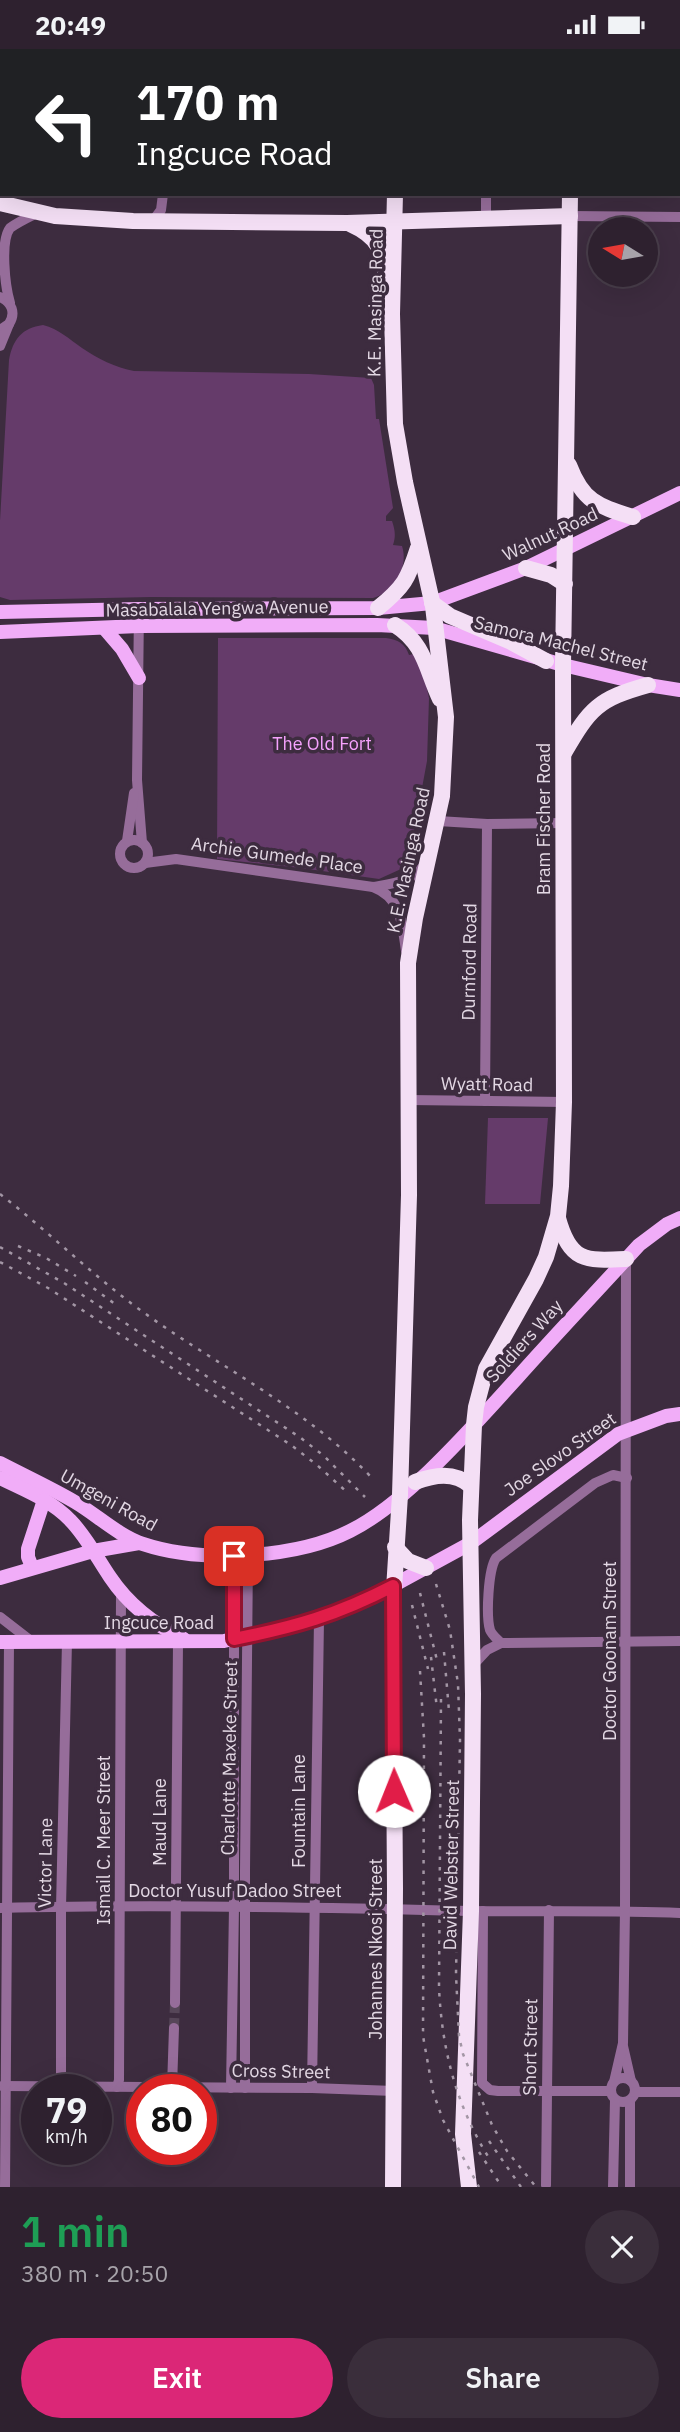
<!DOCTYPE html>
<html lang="en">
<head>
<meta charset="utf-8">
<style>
  body { margin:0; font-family:"IBM Plex Sans",sans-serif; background:#3a2e3b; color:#f1f3f6; height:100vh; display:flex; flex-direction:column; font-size:26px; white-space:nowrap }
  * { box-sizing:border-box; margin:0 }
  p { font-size:23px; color:#a7a3aa }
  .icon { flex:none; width:38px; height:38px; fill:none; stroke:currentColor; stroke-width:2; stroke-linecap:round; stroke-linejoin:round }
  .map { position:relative; height:2138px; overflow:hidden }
  .sheet { display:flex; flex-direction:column; background:#2e212f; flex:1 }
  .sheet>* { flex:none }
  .banner { position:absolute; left:0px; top:0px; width:681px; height:147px; box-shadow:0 7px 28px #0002,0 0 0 2px #493e4b; background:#202124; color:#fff; overflow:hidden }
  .needle { width:46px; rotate:281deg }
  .buttons { position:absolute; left:588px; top:168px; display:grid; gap:14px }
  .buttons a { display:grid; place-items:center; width:70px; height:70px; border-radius:50%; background:#2e212f; box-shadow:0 7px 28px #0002,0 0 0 2px #493e4b; font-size:35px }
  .speed { position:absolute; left:21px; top:2025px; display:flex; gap:14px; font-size:35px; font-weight:700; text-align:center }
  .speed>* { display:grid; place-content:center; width:91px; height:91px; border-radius:50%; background:#2e212f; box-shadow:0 7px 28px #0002,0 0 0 2px #493e4b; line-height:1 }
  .speed small { font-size:18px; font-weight:400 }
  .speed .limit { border:10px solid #d22; background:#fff; color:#111 }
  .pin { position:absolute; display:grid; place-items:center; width:60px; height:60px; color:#fff; margin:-30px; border-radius:14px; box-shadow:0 4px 10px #0006 }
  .me { position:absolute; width:77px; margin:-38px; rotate:359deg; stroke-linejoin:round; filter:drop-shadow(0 0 5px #0008) }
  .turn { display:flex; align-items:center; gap:24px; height:147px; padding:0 21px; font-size:32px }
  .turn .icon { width:91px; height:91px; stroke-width:2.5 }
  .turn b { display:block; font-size:49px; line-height:60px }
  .round { display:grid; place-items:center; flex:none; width:74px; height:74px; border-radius:37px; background:#3a2e3b }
  .headline { display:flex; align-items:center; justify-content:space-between; height:119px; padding:0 21px }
  h1 { font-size:42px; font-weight:600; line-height:52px; color:#1e9e55 }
  .action { display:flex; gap:14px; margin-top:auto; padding:14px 21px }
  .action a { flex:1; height:80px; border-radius:42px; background:#db2777; color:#fff; font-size:28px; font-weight:600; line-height:80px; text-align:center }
  .action a+a { background:#3a2e3b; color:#f1f3f6 }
  .status { display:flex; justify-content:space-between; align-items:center; height:49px; padding:0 35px; background:#2e212f; direction:ltr }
  .status svg { height:19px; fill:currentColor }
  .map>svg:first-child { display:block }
  .green { fill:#653b6a }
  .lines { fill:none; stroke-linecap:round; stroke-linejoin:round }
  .minor-tunnel { stroke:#564658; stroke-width:10; stroke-dasharray:10 5; stroke-linecap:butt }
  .minor { stroke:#966d9a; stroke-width:10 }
  .major { stroke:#f1adf8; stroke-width:14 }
  .highway { stroke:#f4dff5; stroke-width:16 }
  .rail { stroke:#a396a5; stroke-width:2.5; stroke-dasharray:3.5 7; stroke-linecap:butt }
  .route-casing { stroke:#92132f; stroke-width:18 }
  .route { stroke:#e11d48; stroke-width:12 }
  .labels { text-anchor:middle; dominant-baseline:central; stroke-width:7; stroke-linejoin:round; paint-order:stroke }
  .street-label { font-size:18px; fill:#e3d8e4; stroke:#3d2c3f }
  .park-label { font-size:18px; fill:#f6a2fe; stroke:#3d2c3f }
</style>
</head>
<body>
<div class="status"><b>20:49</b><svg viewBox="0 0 49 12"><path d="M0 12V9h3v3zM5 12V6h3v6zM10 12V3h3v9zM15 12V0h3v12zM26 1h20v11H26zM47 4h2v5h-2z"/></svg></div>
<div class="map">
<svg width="680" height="2138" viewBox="0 0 680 2138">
  <rect width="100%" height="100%" fill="#3d2c3f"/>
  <g class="green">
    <path d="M 43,276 C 59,280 69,290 82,299 C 97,309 116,319 134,322 L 309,325 L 371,329 L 374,336 L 376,370 L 379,370 L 393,459 L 386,467 L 386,472 L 392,472 C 395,481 396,487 393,496 L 402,497 C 409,518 394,543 373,549 L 151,548 L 10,551 L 0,548 L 0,472 L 9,311 C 13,290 22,279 43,276 Z"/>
    <path d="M 218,589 L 386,589 C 398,591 405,594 409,606 L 419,604 L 429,649 L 427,712 L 409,809 L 401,820 L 379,830 L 301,819 L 217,810 Z"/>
    <path d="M 488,1069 L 548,1069 L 540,1155 L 485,1155 Z"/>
  </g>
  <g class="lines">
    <path class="minor-tunnel" d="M 174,1979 L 175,1954"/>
    <g class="minor">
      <path d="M 628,2 L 631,0"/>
      <path d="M 660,2 L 664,0"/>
      <path d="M 679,59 L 680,59"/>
      <path d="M 570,167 L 680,168"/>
      <path d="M 486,169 L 486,145"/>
      <path d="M 153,172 L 161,161 L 163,145"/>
      <path d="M 0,248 C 12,253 16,264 9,275 L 0,281"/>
      <path d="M 10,254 C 5,237 0,192 10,179 C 18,173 29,168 39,163"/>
      <path d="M 0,297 L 9,275"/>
      <path d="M 139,560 L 137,731 L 142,794"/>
      <path d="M 438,772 L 487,775 L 564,774"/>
      <circle cx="134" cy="805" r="14"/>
      <path d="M 127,792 L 134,744"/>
      <path d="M 145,814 L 176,810 L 373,838 C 395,834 412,833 426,814"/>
      <path d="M 373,838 C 402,849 402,875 406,902"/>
      <path d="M 409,1051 L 564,1053"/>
      <path d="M 485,1052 L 487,775"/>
      <path d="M 0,1568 L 31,1592"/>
      <path d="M 501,1594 C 497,1590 492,1586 490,1581 C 486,1567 488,1521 496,1509 L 595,1434 L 613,1426 L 627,1429"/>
      <path d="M 473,1616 L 487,1601 L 501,1594 L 680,1592"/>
      <path d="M 0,1859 C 157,1855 316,1858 473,1862 C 542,1863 611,1861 680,1864"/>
      <path d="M 483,1862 L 482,2034 L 490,2041 L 498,2042 L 610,2042"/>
      <path d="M 175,1954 L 178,1593"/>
      <path d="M 623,1997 L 631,2032"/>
      <circle cx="623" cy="2041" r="12"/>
      <path d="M 614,2033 L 623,1994 L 625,1861 L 626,1210"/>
      <path d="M 2,2037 L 312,2039 L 394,2042"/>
      <path d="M 61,2037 L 61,1859 L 67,1592"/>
      <path d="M 117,2038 L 119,2031 L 121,1543"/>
      <path d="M 172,2038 L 174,1979"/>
      <path d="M 231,2039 L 234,1858 L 234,1507"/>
      <path d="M 245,2039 L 245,1822 L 248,1506"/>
      <path d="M 312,2039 L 319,1570"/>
      <path d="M 635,2043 L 680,2043"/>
      <path d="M 630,2052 L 630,2138"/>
      <path d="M 546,2136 L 549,1861"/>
      <path d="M 5,2138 L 9,1593"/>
      <path d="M 613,2138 L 615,2051"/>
    </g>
    <g class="major">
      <path d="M 395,0 L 395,2"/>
      <path d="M 571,0 L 571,2"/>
      <path d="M 0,563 L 139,560 L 378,559 L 432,554 L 526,519 L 680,444"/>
      <path d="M 104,579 L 122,600 L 139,629"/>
      <path d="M 0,583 L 139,577 L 377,576 L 434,579 L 563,616 L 648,636 L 680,641"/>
      <path d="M 0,1414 C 25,1427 51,1439 75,1453 C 97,1466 119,1487 143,1495 C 200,1514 295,1510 350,1482 C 408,1453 473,1377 517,1329 C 557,1284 598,1241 639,1196 L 667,1175 L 680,1169"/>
      <path d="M 0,1429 C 24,1441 51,1451 70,1471 C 86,1487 97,1509 110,1528 C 128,1555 155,1576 184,1590"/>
      <path d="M 32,1518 L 28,1508 L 28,1500 L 44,1451"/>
      <path d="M 0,1529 L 93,1502 L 139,1494"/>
      <path d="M 0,1593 L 224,1592 L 319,1570 L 383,1542 L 471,1494 L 618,1385 L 666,1367 L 680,1365"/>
    </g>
    <g class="highway">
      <path d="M 0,39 L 2,39"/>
      <path d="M 0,154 L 55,167 L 133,172 L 347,174 L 570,167"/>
      <path d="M 350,175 C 381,189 382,202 387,234"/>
      <path d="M 569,416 C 583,453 598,457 633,468"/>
      <path d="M 526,519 L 551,526 L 565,535"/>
      <path d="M 432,554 L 450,567 L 511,593 L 546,612"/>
      <path d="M 378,559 C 404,538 408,530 418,499"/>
      <path d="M 395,576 C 425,595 426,620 440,650"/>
      <path d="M 564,704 C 590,659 598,650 648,636"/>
      <path d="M 558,1169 C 570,1213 585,1212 626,1210"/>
      <path d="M 415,1433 C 434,1426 454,1422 471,1437"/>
      <path d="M 395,1498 L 408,1512 L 426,1519"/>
      <path d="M 393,2138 L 395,1839 L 393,1556 L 400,1446 L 409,1146 L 408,914 L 415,869 L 442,747 L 446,668 L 433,557 L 405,433 L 395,375 L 392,265 L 395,145"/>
      <path d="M 469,2138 L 463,2085 L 471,1862 L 473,1645 L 470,1471 L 474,1376 L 476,1358 L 486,1320 L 536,1230 L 546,1208 L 558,1167 L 561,1137 L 564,1053 L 563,616 L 570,145"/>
    </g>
    <g class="rail">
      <path d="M 0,1145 C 49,1183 93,1227 143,1263 C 219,1318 306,1359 371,1428"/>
      <path d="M 18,1197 L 46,1209 L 76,1227"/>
      <path d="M 0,1198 L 64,1234 L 301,1389 L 324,1407 L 365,1448"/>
      <path d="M 0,1213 L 48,1239 L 291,1396 L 317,1416 L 349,1445"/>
      <path d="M 85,1233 L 115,1255"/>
      <path d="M 436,1535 L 450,1581 L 458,1635 L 460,1691 L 456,1926 L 459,1987 L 463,2005 L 492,2076 L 507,2102 L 536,2138"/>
      <path d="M 420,1544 L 438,1615"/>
      <path d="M 412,1556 L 428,1620"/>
      <path d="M 444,1603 L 449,1662"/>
      <path d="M 431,1608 L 437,1660"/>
      <path d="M 420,1622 L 424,1689 L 423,1987 L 433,2043 L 443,2071 L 479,2138"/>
      <path d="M 441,1650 L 439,1939 C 442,2001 456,2056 489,2109"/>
      <path d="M 489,2092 L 521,2138"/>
      <path d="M 479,2103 L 502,2138"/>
    </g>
  </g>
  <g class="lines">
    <g class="route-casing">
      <path id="route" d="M 234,1507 L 234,1590 C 295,1578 337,1566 393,1537 L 394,1742"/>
    </g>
    <use href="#route" class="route"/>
  </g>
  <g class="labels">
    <g class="street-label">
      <text transform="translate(375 254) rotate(-89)">K.E. Masinga Road</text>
      <text transform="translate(550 485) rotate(-25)">Walnut Road</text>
      <text transform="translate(217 559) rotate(-1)">Masabalala Yengwa Avenue</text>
      <text transform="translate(561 594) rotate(14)">Samora Machel Street</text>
      <text transform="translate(543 770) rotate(-90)">Bram Fischer Road</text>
      <text transform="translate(277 806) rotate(8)">Archie Gumede Place</text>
      <text transform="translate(408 811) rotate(-78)">K.E. Masinga Road</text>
      <text transform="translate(469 913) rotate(-89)">Durnford Road</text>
      <text transform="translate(487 1035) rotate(1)">Wyatt Road</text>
      <text transform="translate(524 1292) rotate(-48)">Soldiers Way</text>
      <text transform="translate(560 1405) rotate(-35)">Joe Slovo Street</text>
      <text transform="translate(109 1451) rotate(29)">Umgeni Road</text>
      <text x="159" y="1573">Ingcuce Road</text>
      <text transform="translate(609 1602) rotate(-90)">Doctor Goonam Street</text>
      <text transform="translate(229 1709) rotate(-89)">Charlotte Maxeke Street</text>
      <text transform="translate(298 1762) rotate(-90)">Fountain Lane</text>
      <text transform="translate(159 1773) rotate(-90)">Maud Lane</text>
      <text transform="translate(103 1791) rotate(-90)">Ismail C. Meer Street</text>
      <text transform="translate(45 1814) rotate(-89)">Victor Lane</text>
      <text transform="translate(451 1816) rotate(-89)">David Webster Street</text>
      <text x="235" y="1841">Doctor Yusuf Dadoo Street</text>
      <text transform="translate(375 1900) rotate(-90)">Johannes Nkosi Street</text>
      <text transform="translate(530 1998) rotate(-89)">Short Street</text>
      <text transform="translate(281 2022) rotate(1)">Cross Street</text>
    </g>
    <g class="park-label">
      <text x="322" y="694">The Old Fort</text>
    </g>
  </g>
</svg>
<div class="buttons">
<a><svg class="needle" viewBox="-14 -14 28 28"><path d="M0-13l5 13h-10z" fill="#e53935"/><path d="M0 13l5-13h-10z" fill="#a7a3aa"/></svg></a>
</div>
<div class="speed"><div>79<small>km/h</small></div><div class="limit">80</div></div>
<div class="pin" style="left:234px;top:1507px;background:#d93025"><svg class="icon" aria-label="arrive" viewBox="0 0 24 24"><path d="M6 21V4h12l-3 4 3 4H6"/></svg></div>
<svg class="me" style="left:394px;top:1742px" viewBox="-20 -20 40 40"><circle r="19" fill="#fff"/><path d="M0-13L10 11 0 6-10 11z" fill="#e11d48"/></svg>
<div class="banner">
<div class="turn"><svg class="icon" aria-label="left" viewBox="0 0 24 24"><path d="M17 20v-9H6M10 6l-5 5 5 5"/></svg><div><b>170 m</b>Ingcuce Road</div></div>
</div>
</div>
<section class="sheet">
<div class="headline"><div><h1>1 min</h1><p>380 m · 20:50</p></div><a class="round"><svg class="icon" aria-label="close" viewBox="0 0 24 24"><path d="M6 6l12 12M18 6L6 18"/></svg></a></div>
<div class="action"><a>Exit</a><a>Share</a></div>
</section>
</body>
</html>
